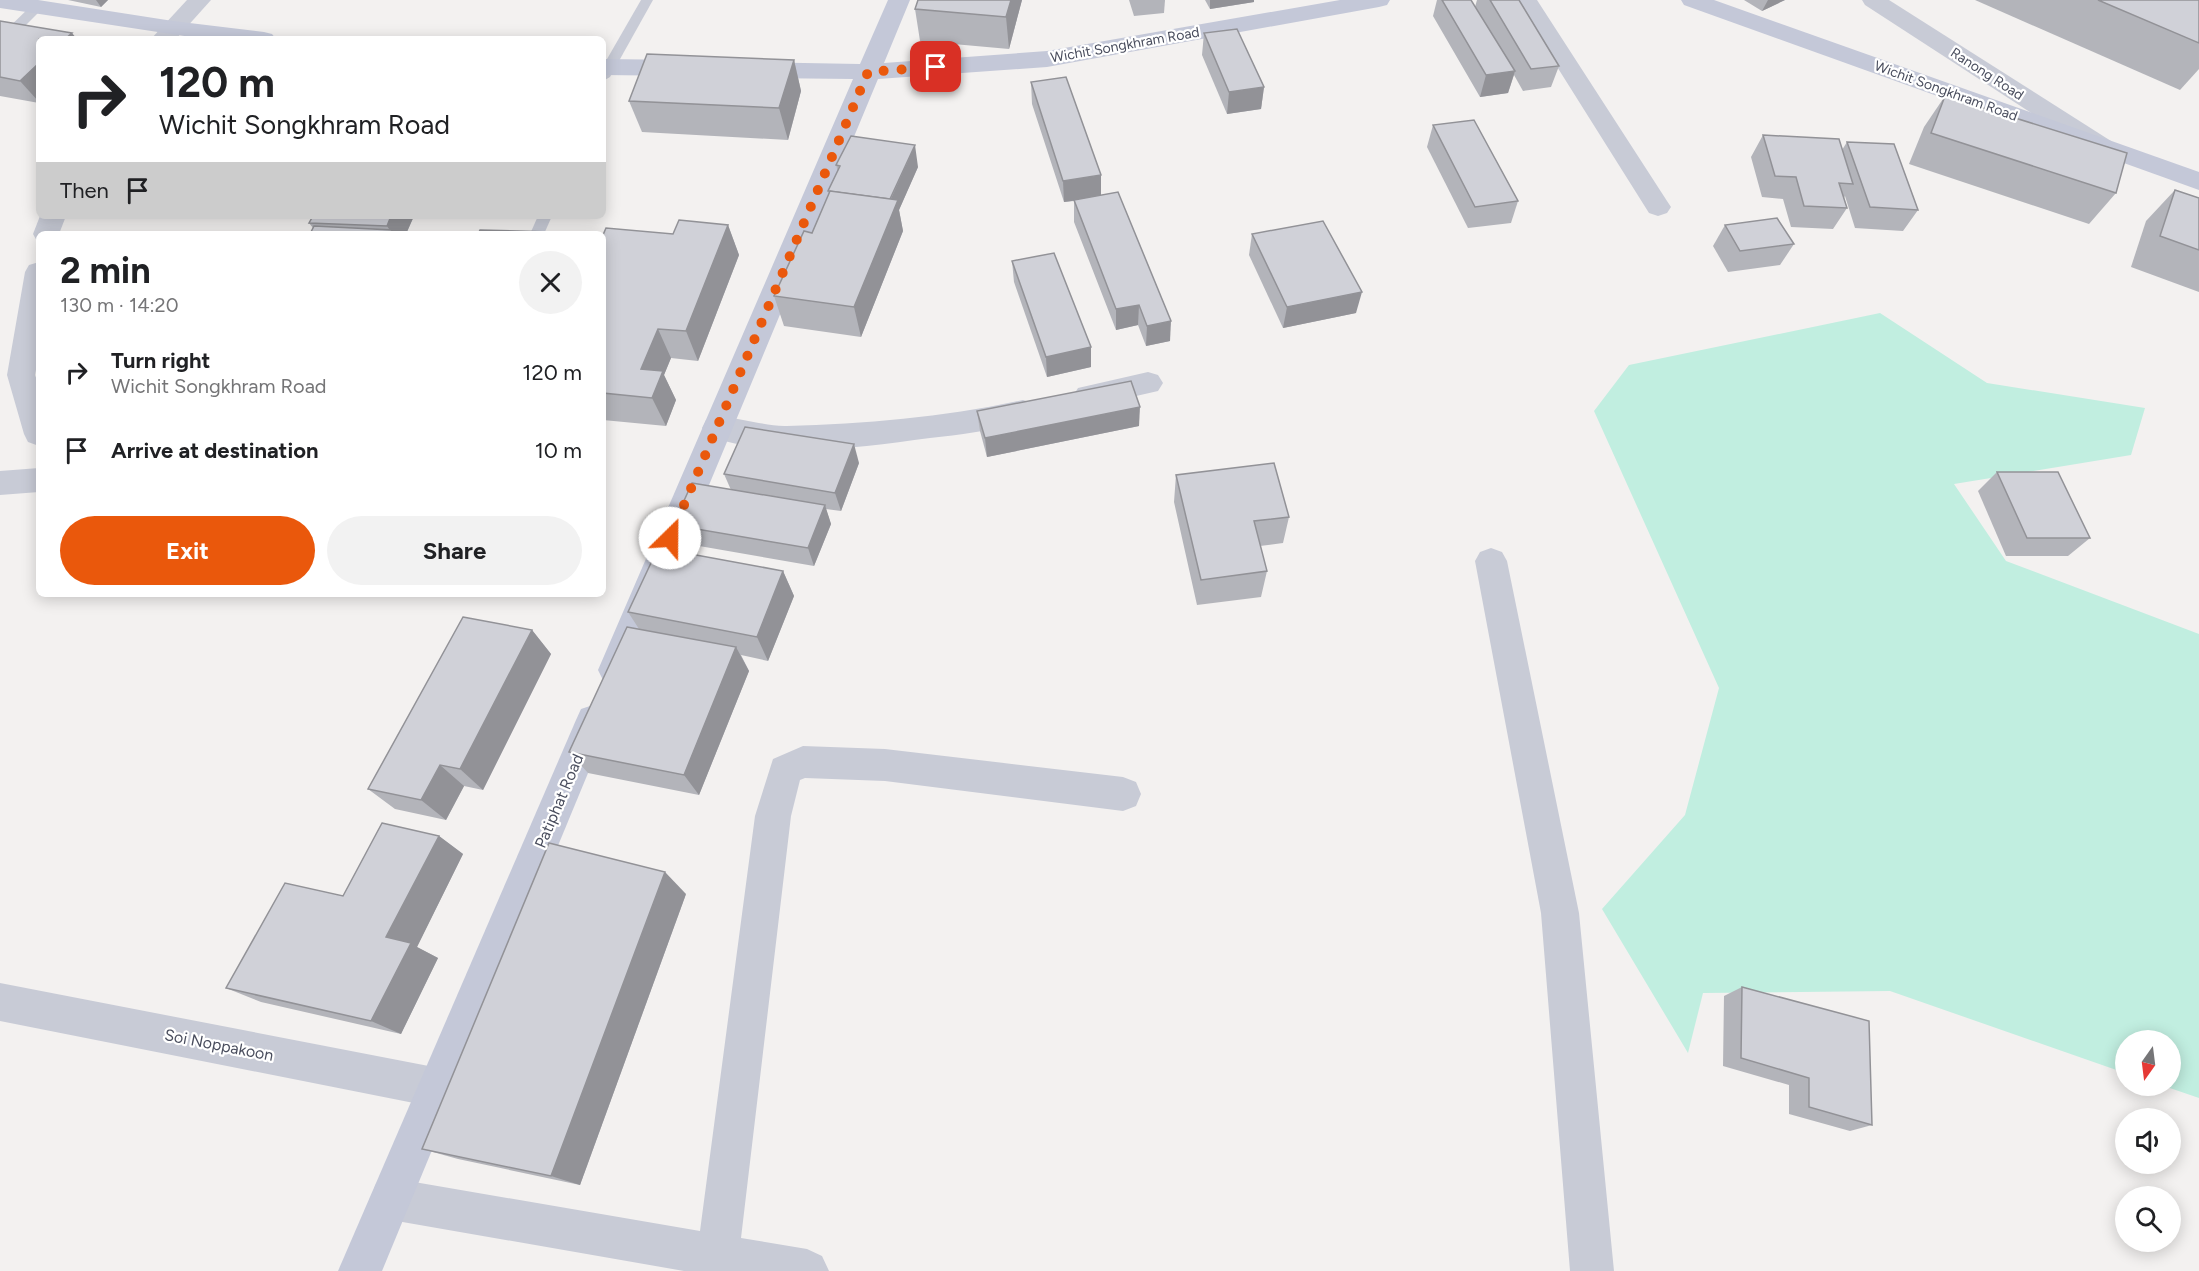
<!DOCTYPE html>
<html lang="en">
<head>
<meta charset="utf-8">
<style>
  body { margin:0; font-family:Figtree,sans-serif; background:#f2f2f2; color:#202124; height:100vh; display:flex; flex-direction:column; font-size:22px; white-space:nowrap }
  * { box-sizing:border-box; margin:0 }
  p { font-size:20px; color:#757577 }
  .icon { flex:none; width:33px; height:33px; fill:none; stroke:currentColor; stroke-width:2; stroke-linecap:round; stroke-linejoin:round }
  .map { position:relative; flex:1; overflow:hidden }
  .drawer { position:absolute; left:36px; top:231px; width:570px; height:366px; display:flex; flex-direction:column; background:#fff; border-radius:9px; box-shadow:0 3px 15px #0003 }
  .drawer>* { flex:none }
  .top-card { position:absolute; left:36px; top:36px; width:570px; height:183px; border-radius:9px; box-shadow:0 3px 15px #0003; background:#fff; color:#202124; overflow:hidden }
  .needle { width:39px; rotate:194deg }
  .tools { position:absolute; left:2115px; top:1030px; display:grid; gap:12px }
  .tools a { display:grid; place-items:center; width:66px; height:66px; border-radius:50%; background:#fff; box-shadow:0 3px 15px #0003; font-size:30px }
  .pin { position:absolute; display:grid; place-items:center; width:51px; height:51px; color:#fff; margin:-26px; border-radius:12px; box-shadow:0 3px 9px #0006 }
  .me { position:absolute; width:66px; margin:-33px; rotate:23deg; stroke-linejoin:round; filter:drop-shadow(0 0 4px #0008) }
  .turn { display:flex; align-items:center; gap:21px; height:126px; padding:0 24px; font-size:27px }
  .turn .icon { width:78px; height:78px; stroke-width:2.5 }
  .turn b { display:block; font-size:42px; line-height:51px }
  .then { display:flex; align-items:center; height:57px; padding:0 24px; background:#0003; gap:12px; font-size:22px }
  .round { display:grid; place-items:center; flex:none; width:63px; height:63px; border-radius:32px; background:#f2f2f2 }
  .headline { display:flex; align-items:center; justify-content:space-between; height:102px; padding:0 24px }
  h1 { font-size:36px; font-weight:700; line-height:45px }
  .primary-button { display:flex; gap:12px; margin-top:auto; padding:12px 24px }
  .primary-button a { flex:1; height:69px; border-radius:36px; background:#ea580c; color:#fff; font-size:24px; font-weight:700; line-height:69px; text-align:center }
  .primary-button a+a { background:#f2f2f2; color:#202124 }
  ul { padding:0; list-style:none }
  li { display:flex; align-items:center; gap:18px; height:78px; padding:0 24px }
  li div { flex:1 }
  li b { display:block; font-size:22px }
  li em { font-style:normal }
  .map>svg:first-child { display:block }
  .green { fill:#c1eee0 }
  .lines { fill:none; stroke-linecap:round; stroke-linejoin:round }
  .lane { fill:#c8cbd6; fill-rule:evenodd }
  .street { fill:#c8cbd6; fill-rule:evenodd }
  .secondary { fill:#c4c8d8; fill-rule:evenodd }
  .wall { fill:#b3b4ba }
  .shaded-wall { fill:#929297 }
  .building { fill:#d0d1d8; stroke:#929297; stroke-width:1.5 }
  .route { stroke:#ea580c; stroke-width:10; stroke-dasharray:0 18 }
  .labels { text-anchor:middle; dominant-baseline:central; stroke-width:4.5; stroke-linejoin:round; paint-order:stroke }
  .far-street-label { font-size:14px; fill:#494d5d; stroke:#fff }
  .street-label { font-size:16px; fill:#494d5d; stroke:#fff }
</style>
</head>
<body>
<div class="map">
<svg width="2199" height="1271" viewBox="0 0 2199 1271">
  <rect width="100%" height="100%" fill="#f3f1f0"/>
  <path class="green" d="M 1880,313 L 1987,383 L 2145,408 L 2131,455 L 1954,484 L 2006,561 L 2199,634 L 2199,1098 L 2164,1086 L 2170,1086 L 2170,1041 L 2126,1041 L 2125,1073 L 1890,991 L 1703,993 L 1688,1053 L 1602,909 L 1685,815 L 1719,688 L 1594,411 L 1629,365 Z"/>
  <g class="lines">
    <g class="lane">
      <path d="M 641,0 L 653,0 L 610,77 L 603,81 L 603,66 Z"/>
      <path d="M 37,3 L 43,7 L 41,10 L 5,46 L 0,47 L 0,36 L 33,4 Z"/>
      <path d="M 538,216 L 552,216 L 544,234 L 530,234 Z"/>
    </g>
    <g class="street">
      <path d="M 187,0 L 211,0 L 176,39 L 151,39 Z"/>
      <path d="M 1515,0 L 1537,0 L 1667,201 L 1671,207 L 1667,213 L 1658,216 L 1649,213 Z"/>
      <path d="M 1862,0 L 1889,0 L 2111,141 L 2115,147 L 2111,153 L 2102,155 L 2093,153 L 1865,5 Z"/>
      <path d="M 40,216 L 66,216 L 59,234 L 39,234 L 39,241 L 37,241 L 33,234 Z"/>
      <path d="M 39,262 L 39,354 L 35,375 L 39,386 L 39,446 L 28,442 L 24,434 L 7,375 L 25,272 L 29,265 Z"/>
      <path d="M 1148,372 L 1158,375 L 1163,383 L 1158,391 L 1088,407 L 1078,404 L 1073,396 L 1078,388 Z"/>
      <path d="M 1023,400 L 1033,403 L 1038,411 L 1033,419 C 1000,430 965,434 930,438 C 856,448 778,459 706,436 L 702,428 L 706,420 C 731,412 761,427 787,426 C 866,424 946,417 1023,400 Z"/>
      <path d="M 39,468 L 39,492 L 0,495 L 0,471 Z"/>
      <path d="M 1491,548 L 1502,552 L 1507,561 L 1579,913 L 1614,1271 L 1570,1271 L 1541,913 L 1475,561 L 1480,552 Z"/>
      <path d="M 803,746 L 885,749 L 1123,777 L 1136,782 L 1141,794 L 1136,806 L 1123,811 L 885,781 L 805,778 L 800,780 L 791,816 L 741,1238 L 807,1249 L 822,1256 L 829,1271 L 684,1271 L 391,1220 L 376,1214 L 370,1199 L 376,1184 L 391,1178 L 700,1231 L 755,816 L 773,759 Z"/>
      <path d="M 0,983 L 439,1068 L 453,1074 L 459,1088 L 453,1102 L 439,1108 L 0,1021 Z"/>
    </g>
    <g class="secondary">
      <path d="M 0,0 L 38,0 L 173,21 L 264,32 L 272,34 L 276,39 L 204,39 L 0,8 Z"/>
      <path d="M 888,0 L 910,0 L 884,63 L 1047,51 L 1340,0 L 1390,0 L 1387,5 L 1379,7 L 1047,67 L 878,79 L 632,670 L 627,680 L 615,685 L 603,680 L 598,670 L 853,79 L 752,78 L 743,75 L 740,70 L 743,65 L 752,62 L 860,64 Z"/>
      <path d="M 1681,0 L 1714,0 L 2199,172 L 2199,190 L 1684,5 Z"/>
      <path d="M 603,59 L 688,60 L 697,63 L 700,68 L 697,73 L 688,76 L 603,75 Z"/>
      <path d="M 593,705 L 605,709 L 610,720 L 382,1271 L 338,1271 L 576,720 L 581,709 Z"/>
    </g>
  </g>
  <g class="wall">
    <path d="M 68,0 L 108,0 L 101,7 Z"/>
    <path d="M 918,0 L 1022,0 L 1009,49 L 920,41 L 915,9 Z"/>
    <path d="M 1129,0 L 1165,0 L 1164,13 L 1134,16 Z"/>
    <path d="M 1205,0 L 1254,0 L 1254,2 L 1210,9 Z"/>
    <path d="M 1437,0 L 1471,0 L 1475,7 L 1477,0 L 1519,0 L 1559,66 L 1551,87 L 1523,91 L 1514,75 L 1508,93 L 1480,97 L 1433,16 Z"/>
    <path d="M 1744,0 L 1785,0 L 1762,11 Z"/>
    <path d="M 1975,0 L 2199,0 L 2199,69 L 2180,90 Z"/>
    <path d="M 0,21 L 39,39 L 39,103 L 0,96 Z"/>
    <path d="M 1204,33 L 1264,87 L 1261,109 L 1227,114 L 1202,55 Z"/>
    <path d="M 794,60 L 801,91 L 788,140 L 642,132 L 629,101 Z"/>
    <path d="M 1031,82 L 1101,195 L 1170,341 L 1146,346 L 1138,325 L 1116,330 L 1074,222 L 1074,201 L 1064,202 L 1032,104 Z"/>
    <path d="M 1945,96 L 2116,193 L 2089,224 L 1909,164 L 1924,127 Z"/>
    <path d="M 1433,125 L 1518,201 L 1511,223 L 1468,228 L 1427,147 Z"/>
    <path d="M 1763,135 L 1842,150 L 1847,142 L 1918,210 L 1903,231 L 1855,228 L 1845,196 L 1844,198 L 1847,208 L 1833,229 L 1791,227 L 1783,199 L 1762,197 L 1751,157 Z"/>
    <path d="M 836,165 L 918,167 L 899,210 L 903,231 L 861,337 L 784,326 L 774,296 L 812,233 L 829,194 L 828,191 L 838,172 Z"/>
    <path d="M 2175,190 L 2199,198 L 2199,292 L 2131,267 L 2146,221 Z"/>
    <path d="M 414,216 L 406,234 L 310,234 L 313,228 L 309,223 Z"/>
    <path d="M 728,225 L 739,255 L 698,361 L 671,358 L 664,375 L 676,400 L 666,426 L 603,420 L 603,235 L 673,234 Z"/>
    <path d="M 1725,225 L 1794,244 L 1780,265 L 1728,272 L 1713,246 Z"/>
    <path d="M 1252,234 L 1356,313 L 1283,328 L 1249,255 Z"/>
    <path d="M 1012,261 L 1091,347 L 1091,367 L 1047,377 L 1014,282 Z"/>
    <path d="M 977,411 L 1139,426 L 987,457 L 980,431 Z"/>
    <path d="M 859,463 L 841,511 L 826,509 L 831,524 L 814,566 L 682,543 L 673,525 L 731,490 L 724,474 Z"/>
    <path d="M 1997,472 L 2090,538 L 2068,556 L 2006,556 L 1978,491 Z"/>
    <path d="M 1176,475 L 1289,517 L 1283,543 L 1260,546 L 1267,571 L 1261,597 L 1197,605 L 1174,502 Z"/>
    <path d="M 783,571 L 794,596 L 768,661 L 741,655 L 749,671 L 699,795 L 588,773 L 569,752 L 639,629 L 628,612 Z"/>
    <path d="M 532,630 L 551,654 L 483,790 L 464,786 L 446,820 L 395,809 L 368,789 Z"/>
    <path d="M 439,836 L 463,854 L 417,947 L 438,958 L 401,1034 L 261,1002 L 226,988 L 343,896 Z"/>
    <path d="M 686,894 L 580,1185 L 458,1159 L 422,1149 Z"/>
    <path d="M 1742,987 L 1872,1125 L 1850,1131 L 1789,1114 L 1789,1085 L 1723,1066 L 1724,996 Z"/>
  </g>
  <g class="shaded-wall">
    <path d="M 96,0 L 108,0 L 101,7 Z"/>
    <path d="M 1011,0 L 1022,0 L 1009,49 L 1006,17 Z"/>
    <path d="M 1210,0 L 1254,0 L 1254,2 L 1210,9 Z"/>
    <path d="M 1768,0 L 1785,0 L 1762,11 Z"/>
    <path d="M 72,33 L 77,39 L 65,39 Z"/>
    <path d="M 794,60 L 801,91 L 788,140 L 779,108 Z"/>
    <path d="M 39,63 L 39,102 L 20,81 Z"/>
    <path d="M 1515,71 L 1508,93 L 1480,97 L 1486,75 Z"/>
    <path d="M 1264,87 L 1261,109 L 1227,114 L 1229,92 Z"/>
    <path d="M 915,145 L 918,167 L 899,210 L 903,231 L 861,337 L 854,307 L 890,201 Z"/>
    <path d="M 1101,175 L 1101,197 L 1064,202 L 1063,181 Z"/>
    <path d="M 391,216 L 414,216 L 406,234 L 390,234 L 391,232 L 387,226 Z"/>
    <path d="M 728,225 L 739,255 L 698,361 L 686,331 Z"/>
    <path d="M 1362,292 L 1356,313 L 1283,328 L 1287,307 Z"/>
    <path d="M 1139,305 L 1138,325 L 1116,330 L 1116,309 Z"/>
    <path d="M 1171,321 L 1170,341 L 1146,346 L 1147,326 Z"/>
    <path d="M 658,329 L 671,358 L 664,375 L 676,400 L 666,426 L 652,398 L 641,369 Z"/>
    <path d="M 1091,347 L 1091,367 L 1047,377 L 1046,357 Z"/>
    <path d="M 1140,407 L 1139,426 L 987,457 L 985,438 Z"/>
    <path d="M 854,444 L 859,463 L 841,511 L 835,493 Z"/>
    <path d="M 825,505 L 831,524 L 814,566 L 808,548 Z"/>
    <path d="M 783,571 L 794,596 L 768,661 L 757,637 Z"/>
    <path d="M 532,630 L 551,654 L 483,790 L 460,769 Z"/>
    <path d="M 736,647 L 749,671 L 699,795 L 684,775 Z"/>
    <path d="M 440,765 L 464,786 L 446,820 L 421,800 Z"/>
    <path d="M 439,836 L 463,854 L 417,947 L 438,958 L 401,1034 L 371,1021 L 386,937 Z"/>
    <path d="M 665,872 L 686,894 L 580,1185 L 551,1176 Z"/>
  </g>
  <g class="building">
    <path d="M 918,0 L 1011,0 L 1006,17 L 915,9 Z"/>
    <path d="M 1442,0 L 1471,0 L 1515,71 L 1486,75 Z"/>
    <path d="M 1490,0 L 1519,0 L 1559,66 L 1531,69 Z"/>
    <path d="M 2098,0 L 2199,0 L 2199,43 Z"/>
    <path d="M 0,21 L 72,33 L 65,39 L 39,39 L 39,63 L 20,81 L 0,77 Z"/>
    <path d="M 1237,29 L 1264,87 L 1229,92 L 1204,33 Z"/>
    <path d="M 647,54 L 794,60 L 779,108 L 629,101 Z"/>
    <path d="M 1066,77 L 1101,175 L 1063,181 L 1031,82 Z"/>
    <path d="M 1945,96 L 2127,153 L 2116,193 L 1931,133 Z"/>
    <path d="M 1474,120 L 1518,201 L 1475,207 L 1433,125 Z"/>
    <path d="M 1763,135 L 1839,139 L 1853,184 L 1839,183 L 1847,208 L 1804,206 L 1796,177 L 1775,176 Z"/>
    <path d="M 851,136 L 915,145 L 890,199 L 828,191 L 840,166 L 836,165 Z"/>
    <path d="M 1847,142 L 1894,144 L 1918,210 L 1870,207 Z"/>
    <path d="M 2175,190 L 2199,198 L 2199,250 L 2160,236 Z"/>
    <path d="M 830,191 L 898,200 L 854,307 L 774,296 L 804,231 L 812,233 Z"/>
    <path d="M 1118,192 L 1171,321 L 1147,326 L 1139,305 L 1116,309 L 1074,200 Z"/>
    <path d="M 313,216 L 391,216 L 387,226 L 309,223 Z"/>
    <path d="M 1777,218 L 1794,244 L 1740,251 L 1725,225 Z"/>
    <path d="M 679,220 L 728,225 L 686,331 L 658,329 L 641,369 L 663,371 L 652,398 L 603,393 L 603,235 L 606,228 L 673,234 Z"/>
    <path d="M 1323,221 L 1362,292 L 1287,307 L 1252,234 Z"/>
    <path d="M 314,226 L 392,230 L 390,234 L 310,234 Z"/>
    <path d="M 480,230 L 550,232 L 549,234 L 478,234 Z"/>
    <path d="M 1054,253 L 1091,347 L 1046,357 L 1012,261 Z"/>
    <path d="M 1131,381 L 1140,407 L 985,438 L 977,411 Z"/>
    <path d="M 745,427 L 854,444 L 835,493 L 724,474 Z"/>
    <path d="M 1274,463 L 1289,517 L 1254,521 L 1267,571 L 1201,580 L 1176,475 Z"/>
    <path d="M 1997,472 L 2058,472 L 2090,538 L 2027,538 Z"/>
    <path d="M 692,483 L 825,505 L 808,548 L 673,525 Z"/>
    <path d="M 658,548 L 783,571 L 757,637 L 628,612 Z"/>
    <path d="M 463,617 L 532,630 L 460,769 L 440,765 L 421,800 L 368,789 Z"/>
    <path d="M 627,627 L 736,647 L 684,775 L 569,752 Z"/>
    <path d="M 382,823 L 439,836 L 386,937 L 411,943 L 371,1021 L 226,988 L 285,883 L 343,896 Z"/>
    <path d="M 549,843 L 665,872 L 551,1176 L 422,1149 Z"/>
    <path d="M 1742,987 L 1869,1021 L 1872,1125 L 1809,1107 L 1809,1078 L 1741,1058 Z"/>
  </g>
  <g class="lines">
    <path class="route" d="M 670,538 L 868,72 L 936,67"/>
  </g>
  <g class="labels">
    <g class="far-street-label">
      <text transform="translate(1125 45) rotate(-10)">Wichit Songkhram Road</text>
      <text transform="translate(1987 74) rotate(33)">Ranong Road</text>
      <text transform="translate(1946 91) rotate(20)">Wichit Songkhram Road</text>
    </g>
    <g class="street-label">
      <text transform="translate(559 801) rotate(-67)">Patiphat Road</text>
      <text transform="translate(219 1045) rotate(11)">Soi Noppakoon</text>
    </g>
  </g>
</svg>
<div class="tools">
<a><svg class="needle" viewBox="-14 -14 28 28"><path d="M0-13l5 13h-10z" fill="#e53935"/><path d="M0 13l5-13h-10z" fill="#757577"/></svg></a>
<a><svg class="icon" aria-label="sound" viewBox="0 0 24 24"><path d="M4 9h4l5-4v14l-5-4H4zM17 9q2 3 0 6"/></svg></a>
<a><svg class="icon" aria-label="search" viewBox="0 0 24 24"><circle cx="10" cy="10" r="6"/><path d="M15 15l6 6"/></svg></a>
</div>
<div class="pin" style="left:936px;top:67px;background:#d93025"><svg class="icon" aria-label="arrive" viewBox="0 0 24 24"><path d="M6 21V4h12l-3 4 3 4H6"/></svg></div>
<svg class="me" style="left:670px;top:538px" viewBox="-20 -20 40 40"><circle r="19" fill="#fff"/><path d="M0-13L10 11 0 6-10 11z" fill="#ea580c"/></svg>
<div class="top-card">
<div class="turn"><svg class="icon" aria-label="right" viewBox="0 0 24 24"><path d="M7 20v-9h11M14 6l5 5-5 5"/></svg><div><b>120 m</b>Wichit Songkhram Road</div></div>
<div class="then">Then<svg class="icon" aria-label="arrive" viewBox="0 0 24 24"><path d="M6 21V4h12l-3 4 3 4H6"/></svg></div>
</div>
<section class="drawer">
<div class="headline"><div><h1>2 min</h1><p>130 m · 14:20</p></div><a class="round"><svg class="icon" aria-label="close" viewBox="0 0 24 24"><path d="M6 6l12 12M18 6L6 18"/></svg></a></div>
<ul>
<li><svg class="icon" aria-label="right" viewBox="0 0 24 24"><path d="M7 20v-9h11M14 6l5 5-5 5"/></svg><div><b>Turn right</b><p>Wichit Songkhram Road</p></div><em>120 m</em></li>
<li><svg class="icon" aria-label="arrive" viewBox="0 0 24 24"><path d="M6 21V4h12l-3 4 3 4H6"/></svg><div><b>Arrive at destination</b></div><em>10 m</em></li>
</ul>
<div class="primary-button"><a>Exit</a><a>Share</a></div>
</section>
</div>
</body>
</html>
